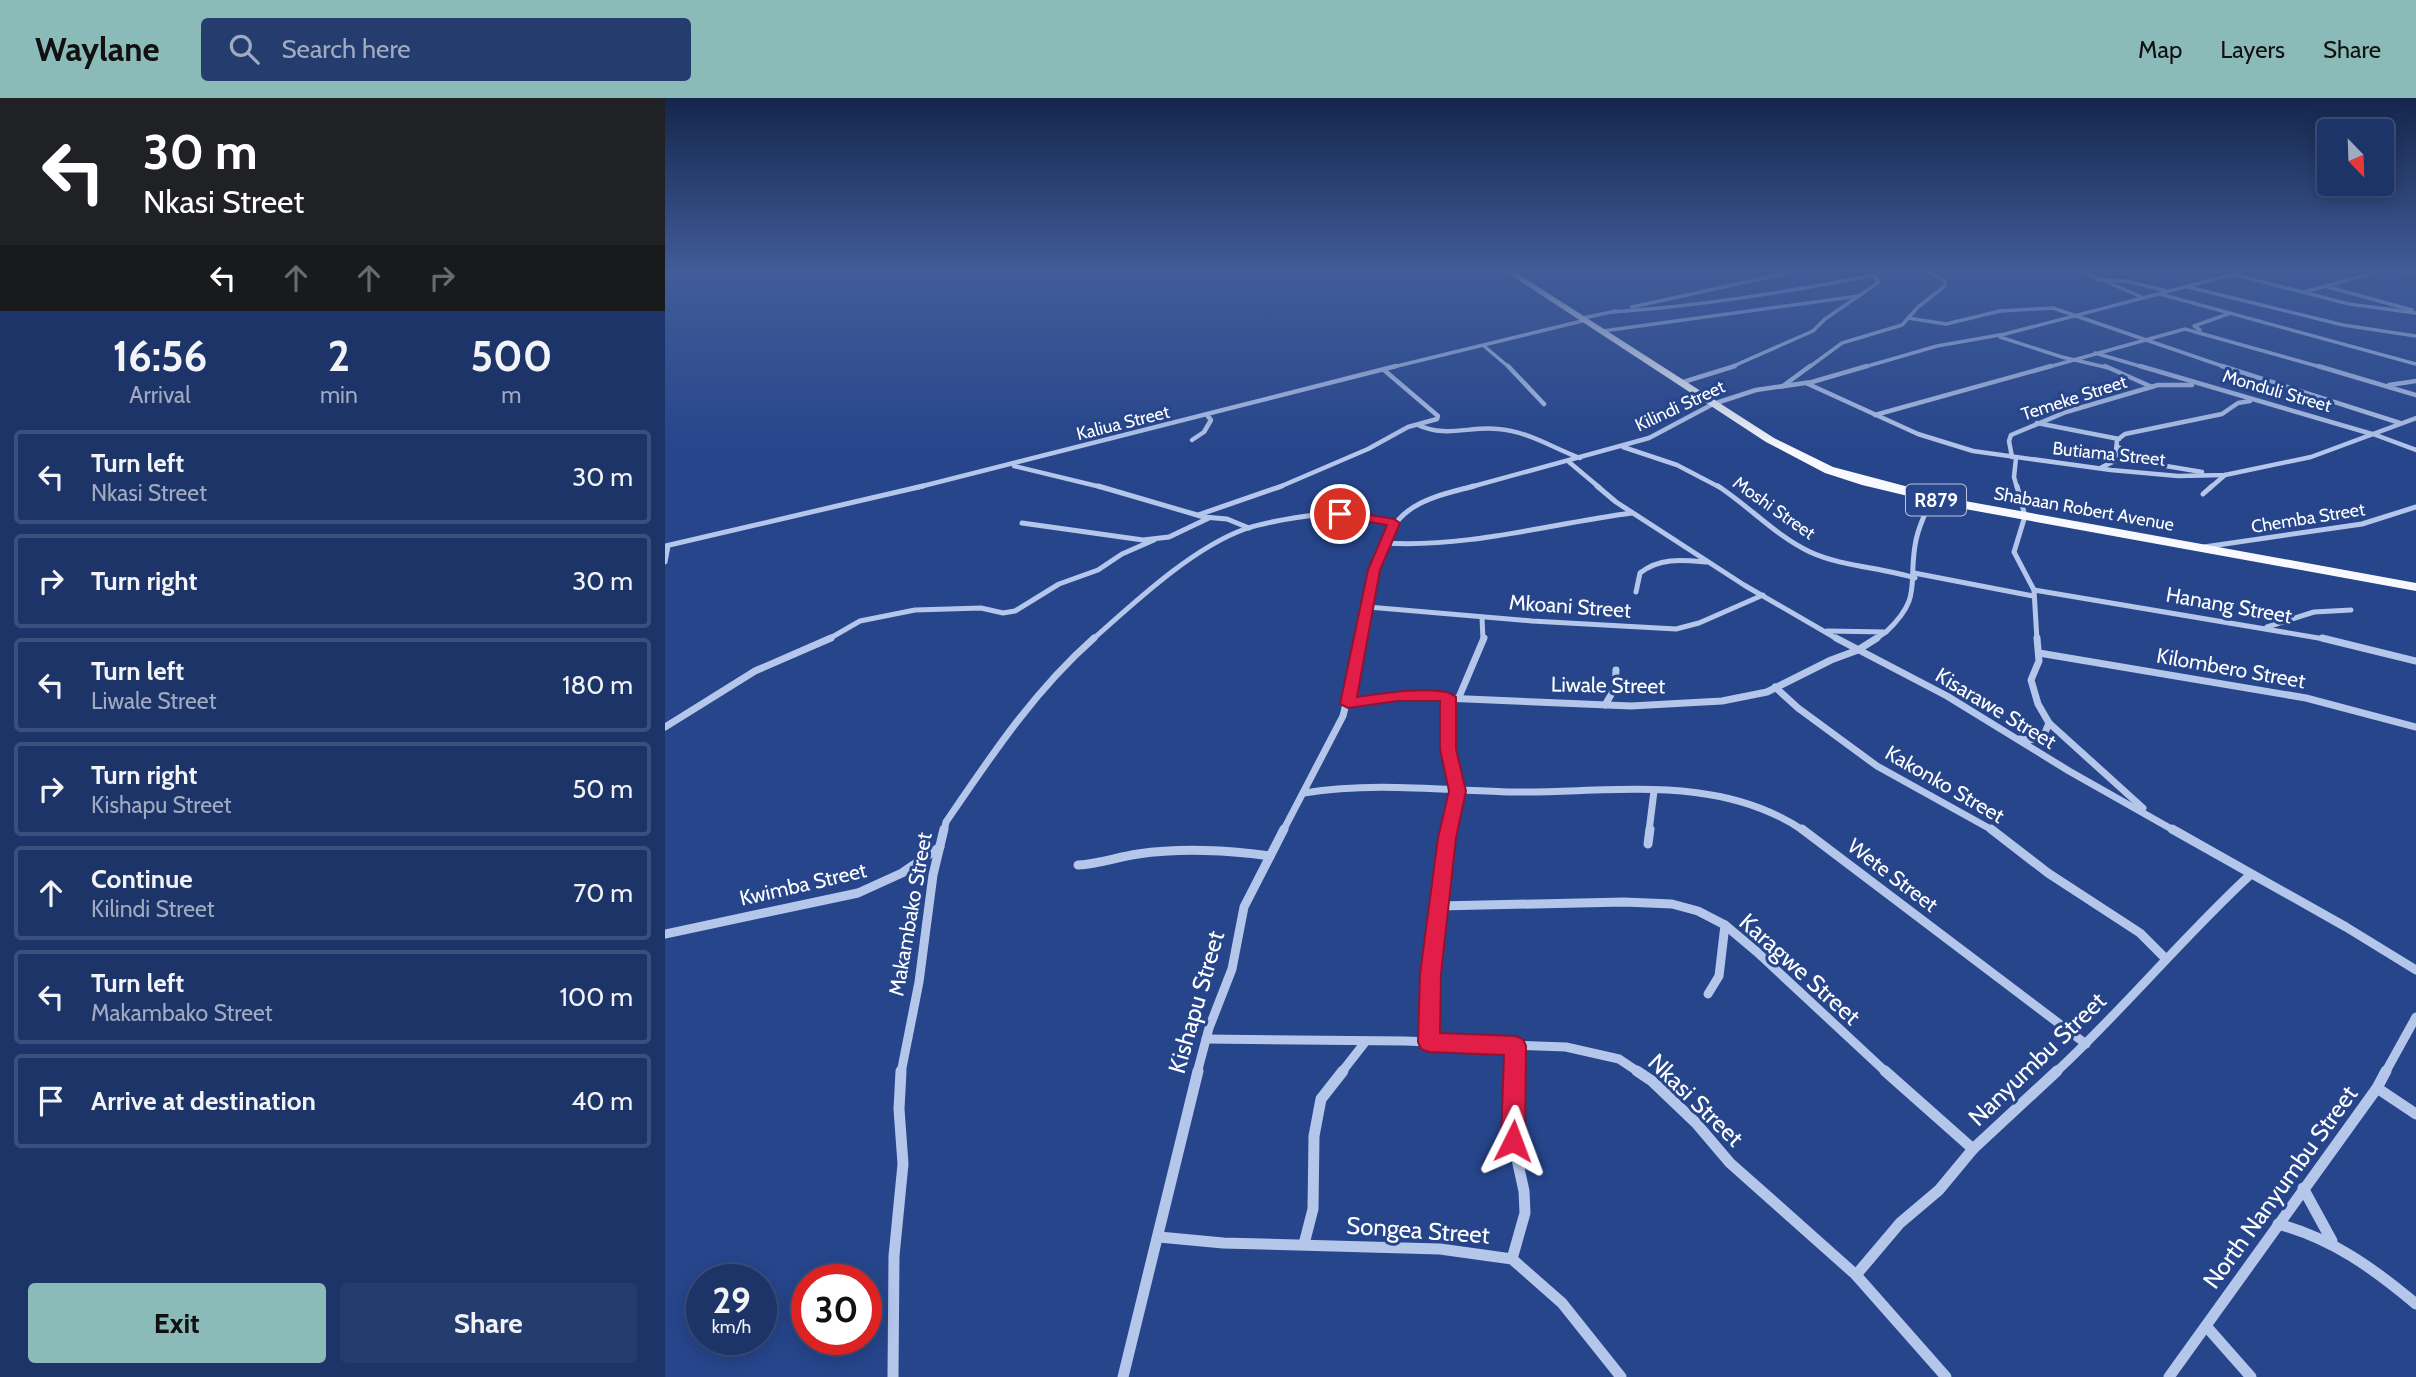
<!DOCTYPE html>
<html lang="en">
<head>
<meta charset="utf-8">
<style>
  body { margin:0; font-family:Cabin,sans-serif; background:#253c6e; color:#f1f3f6; height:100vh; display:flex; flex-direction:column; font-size:26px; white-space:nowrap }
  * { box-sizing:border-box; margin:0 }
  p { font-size:23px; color:#a0aac0 }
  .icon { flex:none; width:38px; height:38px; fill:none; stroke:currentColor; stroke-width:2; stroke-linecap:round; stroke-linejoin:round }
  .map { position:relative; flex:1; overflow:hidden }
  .sheet { display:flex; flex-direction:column; background:#1c3468; width:665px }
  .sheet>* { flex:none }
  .hud { background:#202124; color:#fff; overflow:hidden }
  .needle { width:46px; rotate:157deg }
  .tools { position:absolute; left:1652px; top:21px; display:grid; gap:14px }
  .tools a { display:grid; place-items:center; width:77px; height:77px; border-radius:7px; background:#1c3468; box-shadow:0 4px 18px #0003,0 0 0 2px #3a4f7c; font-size:35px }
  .speed { position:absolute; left:21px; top:1166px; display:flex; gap:14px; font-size:35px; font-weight:700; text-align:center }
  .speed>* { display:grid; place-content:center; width:91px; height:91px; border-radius:50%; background:#1c3468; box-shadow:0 4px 18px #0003,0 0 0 2px #3a4f7c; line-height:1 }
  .speed small { font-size:18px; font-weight:400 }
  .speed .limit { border:10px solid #d22; background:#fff; color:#111 }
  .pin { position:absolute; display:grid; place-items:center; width:60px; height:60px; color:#fff; margin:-30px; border:4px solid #fff; border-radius:50%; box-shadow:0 2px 7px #0007 }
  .me { position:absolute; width:77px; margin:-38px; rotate:3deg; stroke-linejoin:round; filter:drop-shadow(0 0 5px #0008) }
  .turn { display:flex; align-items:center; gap:24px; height:147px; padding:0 28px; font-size:32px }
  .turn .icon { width:91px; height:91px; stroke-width:2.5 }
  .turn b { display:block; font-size:49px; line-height:60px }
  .lanes { display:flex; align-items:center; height:66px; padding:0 28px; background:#0003; justify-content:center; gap:35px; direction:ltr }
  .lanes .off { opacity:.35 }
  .eta { display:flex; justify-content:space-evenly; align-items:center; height:119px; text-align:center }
  .eta b { font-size:42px; font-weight:800; line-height:49px }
  .cta { display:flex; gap:14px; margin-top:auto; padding:14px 28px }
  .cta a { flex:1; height:80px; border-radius:7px; background:#8bbbb9; color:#111; font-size:28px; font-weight:800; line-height:80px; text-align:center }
  .cta a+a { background:#253c6e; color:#f1f3f6 }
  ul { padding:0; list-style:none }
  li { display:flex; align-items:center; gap:21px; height:94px; margin:0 14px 10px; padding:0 14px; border:4px solid #3a4f7c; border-radius:7px }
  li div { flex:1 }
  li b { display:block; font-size:26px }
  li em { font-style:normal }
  header { display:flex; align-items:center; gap:42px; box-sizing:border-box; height:98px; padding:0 35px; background:#8bbbb9; color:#111 }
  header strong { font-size:33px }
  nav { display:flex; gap:38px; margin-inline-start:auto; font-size:24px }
  .search { width:490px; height:63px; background:#253c6e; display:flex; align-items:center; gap:18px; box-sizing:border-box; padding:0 24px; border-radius:7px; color:#a0aac0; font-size:26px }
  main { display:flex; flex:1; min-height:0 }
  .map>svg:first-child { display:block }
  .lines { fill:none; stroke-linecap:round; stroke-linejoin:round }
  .street-far5 { stroke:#b4c6ea; stroke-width:3.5 }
  .street-far4 { stroke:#b4c6ea; stroke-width:4.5 }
  .street-far3 { stroke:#b4c6ea; stroke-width:5 }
  .street-far2 { stroke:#b4c6ea; stroke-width:7 }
  .street-far1 { stroke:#b4c6ea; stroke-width:9 }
  .street { stroke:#b4c6ea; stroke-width:11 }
  .primary { fill:#f8f9fe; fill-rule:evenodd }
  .route { fill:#e11d48; stroke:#92132f; stroke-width:2 }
  .labels { text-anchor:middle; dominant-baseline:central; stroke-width:6; stroke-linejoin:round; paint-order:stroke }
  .far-street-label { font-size:18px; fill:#fff; stroke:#26458b }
  .shield { fill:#26458b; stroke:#bec7dc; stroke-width:2 }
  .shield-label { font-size:19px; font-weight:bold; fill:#fff }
  .street-label { font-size:21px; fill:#fff; stroke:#26458b }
  .near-street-label { font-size:24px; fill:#fff; stroke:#26458b }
</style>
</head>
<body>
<header>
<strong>Waylane</strong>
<div class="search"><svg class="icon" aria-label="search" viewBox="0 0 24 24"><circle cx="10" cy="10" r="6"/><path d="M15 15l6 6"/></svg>Search here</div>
<nav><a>Map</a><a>Layers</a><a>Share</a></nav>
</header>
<main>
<section class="sheet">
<div class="hud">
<div class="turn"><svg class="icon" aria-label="left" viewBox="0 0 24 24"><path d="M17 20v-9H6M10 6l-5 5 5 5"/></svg><div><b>30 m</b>Nkasi Street</div></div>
<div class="lanes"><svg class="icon" aria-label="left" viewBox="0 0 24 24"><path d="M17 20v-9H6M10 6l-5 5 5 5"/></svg><svg class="icon off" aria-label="ahead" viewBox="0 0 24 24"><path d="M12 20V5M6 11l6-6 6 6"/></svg><svg class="icon off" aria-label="ahead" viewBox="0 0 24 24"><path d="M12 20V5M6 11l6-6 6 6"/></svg><svg class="icon off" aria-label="right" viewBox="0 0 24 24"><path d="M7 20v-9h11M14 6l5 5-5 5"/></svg></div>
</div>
<div class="eta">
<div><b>16:56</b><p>Arrival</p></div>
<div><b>2</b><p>min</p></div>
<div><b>500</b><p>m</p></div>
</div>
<ul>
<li><svg class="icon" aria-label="left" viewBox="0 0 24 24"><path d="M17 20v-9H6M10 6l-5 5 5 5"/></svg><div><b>Turn left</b><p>Nkasi Street</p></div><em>30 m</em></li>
<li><svg class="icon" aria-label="right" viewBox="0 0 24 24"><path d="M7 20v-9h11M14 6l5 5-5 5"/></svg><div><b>Turn right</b></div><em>30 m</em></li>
<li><svg class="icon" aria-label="left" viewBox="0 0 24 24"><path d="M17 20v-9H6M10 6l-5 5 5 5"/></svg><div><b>Turn left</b><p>Liwale Street</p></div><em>180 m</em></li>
<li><svg class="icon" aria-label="right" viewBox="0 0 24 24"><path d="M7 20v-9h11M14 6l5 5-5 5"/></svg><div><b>Turn right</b><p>Kishapu Street</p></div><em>50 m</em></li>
<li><svg class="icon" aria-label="ahead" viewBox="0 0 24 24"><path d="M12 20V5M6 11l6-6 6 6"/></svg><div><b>Continue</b><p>Kilindi Street</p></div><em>70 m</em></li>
<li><svg class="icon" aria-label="left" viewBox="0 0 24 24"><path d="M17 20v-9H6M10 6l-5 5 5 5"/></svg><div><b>Turn left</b><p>Makambako Street</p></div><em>100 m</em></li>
<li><svg class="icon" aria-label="arrive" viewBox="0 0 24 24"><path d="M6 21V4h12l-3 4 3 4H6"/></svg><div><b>Arrive at destination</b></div><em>40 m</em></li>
</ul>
<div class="cta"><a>Exit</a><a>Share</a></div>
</section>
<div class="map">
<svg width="1751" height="1279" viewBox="0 0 1751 1279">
  <rect width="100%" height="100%" fill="#26458b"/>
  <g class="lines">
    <g class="street-far5">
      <path d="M 1419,174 L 1479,200"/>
      <path d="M 1739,174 L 1751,176"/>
      <path d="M 1571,177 L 1684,206 L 1751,215"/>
      <path d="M 1432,182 L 1461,183 L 1502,193"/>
      <path d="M 1523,189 L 1678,227 L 1751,238"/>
      <path d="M 1663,189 L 1747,212"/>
      <path d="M 1639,194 L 1712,174"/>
      <path d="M 1495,196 L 1751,266"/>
      <path d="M 967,209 L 1127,174"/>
      <path d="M 947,214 C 1036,208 1123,194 1210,177"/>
      <path d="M 918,220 L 951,213"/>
      <path d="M 1243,220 L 1281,226 L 1335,213 L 1388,210 L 1563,270"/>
      <path d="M 1535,232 L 1529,228 L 1563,216"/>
      <path d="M 938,233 L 1194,198"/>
      <path d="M 1335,239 L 1397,259 L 1444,270"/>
      <path d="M 819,248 L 845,270"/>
      <path d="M 1430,255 L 1481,270"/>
      <path d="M 724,270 L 921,222"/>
      <path d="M 1064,270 L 1148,233 L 1160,221 L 1214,184 L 1209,179 L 1215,174"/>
      <path d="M 1143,270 L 1177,245 L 1237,227 L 1253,209 L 1280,188 L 1280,183 L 1263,174"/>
      <path d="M 1196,270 L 1272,248 L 1340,236 L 1577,174"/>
      <path d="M 1380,270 L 1520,231 L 1659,270"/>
    </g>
    <g class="street-far4">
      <path d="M 843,268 L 879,306"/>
      <path d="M 1440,268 L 1487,289"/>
      <path d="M 1475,268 L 1707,336"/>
      <path d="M 1557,268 L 1735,325"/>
      <path d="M 1653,268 L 1751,297"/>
      <path d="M 1015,285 L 1070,268"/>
      <path d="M 1141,285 L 1253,336 L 1308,353 L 1446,372 L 1513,378 L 1560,377 L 1646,359 L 1751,320"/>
      <path d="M 1724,287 L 1751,283"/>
      <path d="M 1118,288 L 1145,268"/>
      <path d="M 1210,317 L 1386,268"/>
      <path d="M 1372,325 L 1454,341"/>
      <path d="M 753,327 C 780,340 805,328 833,331 C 862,333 888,350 915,360"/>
      <path d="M 1708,336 L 1751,352"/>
      <path d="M 527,342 L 539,334 L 546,322 L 542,317"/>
      <path d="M 958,349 L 1012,367 L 1056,390"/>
      <path d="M 1453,349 L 1489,366 L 1537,374"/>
      <path d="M 1347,359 L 1344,343 L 1346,337 L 1401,314 L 1493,287 L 1527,287"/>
      <path d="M 1351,360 L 1349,379 L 1352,390"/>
      <path d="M 904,364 L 935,390"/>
      <path d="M 349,368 L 440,390"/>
      <path d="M 1437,369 L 1450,363 L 1452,342 L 1460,336 L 1557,316 L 1573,305 L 1585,303"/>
      <path d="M 250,390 L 731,268"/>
      <path d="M 612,390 L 703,351 L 743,329 L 772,321 L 773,318 L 719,272"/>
      <path d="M 802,390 L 984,340 L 1048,306 L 1091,292 L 1147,284 L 1202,268"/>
      <path d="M 1545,390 L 1560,377"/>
    </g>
    <g class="street-far3">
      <path d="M 433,388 L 539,419 L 562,421 L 584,430"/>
      <path d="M 932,388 L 951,404 L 1079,487 L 1174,542"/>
      <path d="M 1053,388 C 1085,409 1111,438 1145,454 C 1178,469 1216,469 1250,480"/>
      <path d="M 1352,388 L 1360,418 L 1349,454 L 1369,492 L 1372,542"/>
      <path d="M 1538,396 L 1547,388"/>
      <path d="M 533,417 L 617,388"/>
      <path d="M 357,425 L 478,442 L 504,439 L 544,420"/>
      <path d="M 719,445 C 804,450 883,426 967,415"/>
      <path d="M 0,448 L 258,388"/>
      <path d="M 1539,449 L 1697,426 L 1751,409"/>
      <path d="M 0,464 L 3,448"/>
      <path d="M 1249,475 L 1368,498"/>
      <path d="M 1369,492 L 1665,542"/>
      <path d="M 971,494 L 975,475 C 995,459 1018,462 1042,464"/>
      <path d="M 703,509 L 867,523 L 1011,531 L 1034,525 L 1098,497"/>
      <path d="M 817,519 L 818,542"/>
      <path d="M 1602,529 L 1649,514 L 1686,512"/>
      <path d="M 1162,533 L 1221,534 C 1259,498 1242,486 1251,442 C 1254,427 1261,414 1267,400"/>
      <path d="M 162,542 L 195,523 L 250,512 L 316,510 L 338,515 L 350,513 L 394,486 L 433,472 L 457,456 L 489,442"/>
      <path d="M 427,542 C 470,504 527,450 580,431 C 601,424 637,418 660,416 C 683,414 706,421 729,425"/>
      <path d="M 696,542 C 706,501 708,439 743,413 C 761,399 787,394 809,388"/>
      <path d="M 1209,542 L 1221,534"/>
    </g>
    <g class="street-far2">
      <path d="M 1171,540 L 1282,598 L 1404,673 L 1510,733"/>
      <path d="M 1372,540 L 1374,563 L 1366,582 L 1373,606 L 1384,625 L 1478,710"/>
      <path d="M 1657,540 L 1751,563"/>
      <path d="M 1374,555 L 1641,600 L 1751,629"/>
      <path d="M 1110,589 L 1133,610 L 1212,668 L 1329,733"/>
      <path d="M 783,599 L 783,651 L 793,693 L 784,733"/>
      <path d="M 794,599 L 819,540"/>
      <path d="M 683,605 L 732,598 L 966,608 L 1057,603 L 1102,594 L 1166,562 L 1193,552 L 1212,540"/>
      <path d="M 940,607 L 950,590 L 951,572"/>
      <path d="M 0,629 L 90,573 L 166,540"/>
      <path d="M 1355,641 L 1365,642 L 1379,637 L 1384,625"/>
      <path d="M 639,695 C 707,684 774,692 842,694 C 942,696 1051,673 1139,733"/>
      <path d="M 279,733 L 281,724 C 326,658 369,593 429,540"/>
      <path d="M 618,733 L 678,618 L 697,540"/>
      <path d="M 984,733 L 989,693"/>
    </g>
    <g class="street-far1">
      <path d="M 1137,731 L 1421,946"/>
      <path d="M 1326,731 L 1383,775 L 1475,835 L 1501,861"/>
      <path d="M 1507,731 L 1681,829 L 1751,872"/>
      <path d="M 983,746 L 985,731"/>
      <path d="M 413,767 C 434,766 452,759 473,756 C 514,750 564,752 605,758"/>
      <path d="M 774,808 L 959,804 L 1007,806 L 1033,813 L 1060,827 L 1092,854 L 1222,975"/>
      <path d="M 0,836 L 193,795 L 237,775 L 275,749"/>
      <path d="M 1043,896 L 1054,878 L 1060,827"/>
      <path d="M 541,941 L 740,943 L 901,949 L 954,961 L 975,975"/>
      <path d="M 764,944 L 766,876 L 784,731"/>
      <path d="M 236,975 L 254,884 L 268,777 L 279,731"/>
      <path d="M 532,975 L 544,930 L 567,871 L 579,809 L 619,731"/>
      <path d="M 676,975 L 701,943"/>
      <path d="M 849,975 L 850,948"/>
      <path d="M 1390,975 C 1458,912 1517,840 1585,777"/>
      <path d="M 1720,975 L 1751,919"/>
    </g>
    <g class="street">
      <path d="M 972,973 L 987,983 L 1031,1025 L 1065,1065 L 1191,1177 L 1281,1279"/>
      <path d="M 1220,973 L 1308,1051"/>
      <path d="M 1712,990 L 1751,1016"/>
      <path d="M 1638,1090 L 1667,1143"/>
      <path d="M 1613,1126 C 1668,1141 1708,1170 1751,1206"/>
      <path d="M 494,1139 L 558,1145 L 775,1151 L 847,1161 L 897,1205 L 956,1279"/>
      <path d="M 639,1146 L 648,1111 L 649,1038 L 656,1001 L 678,973"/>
      <path d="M 847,1161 L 860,1115 L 859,1093 L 848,1043 L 849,973"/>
      <path d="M 1191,1177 L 1235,1125 L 1274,1092 L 1308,1051 L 1392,973"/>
      <path d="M 1541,1228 L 1586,1279"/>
      <path d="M 228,1279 L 229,1158 L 238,1066 L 234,1011 L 236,973"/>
      <path d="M 458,1279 L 533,973"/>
      <path d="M 1504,1279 L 1712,990 L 1721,973"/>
    </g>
    <path class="primary" d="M 841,174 L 850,174 L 1109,340 L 1168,369 L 1289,401 L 1751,485 L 1751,493 L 1289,409 L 1197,387 L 1160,375 L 1101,344 Z"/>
  </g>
  <linearGradient id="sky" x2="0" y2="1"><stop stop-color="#15264c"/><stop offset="0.49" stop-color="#415c98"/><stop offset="1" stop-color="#415c98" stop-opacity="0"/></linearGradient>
  <rect width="1751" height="353" fill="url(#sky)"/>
  <path class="route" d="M 675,412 L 729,421 L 735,425 L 715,472 L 692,599 C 712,596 777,585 791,599 L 791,651 L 801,693 L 791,740 L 776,876 L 775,935 L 850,938 L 858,941 L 861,948 L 860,1043 L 856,1051 L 848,1055 L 839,1051 L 836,1043 L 839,957 L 764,954 L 756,951 L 753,944 L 755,876 L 773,740 L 784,693 L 775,651 L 775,603 L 732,603 L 683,610 L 675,606 L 703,472 L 722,427 L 671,418 L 669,416 Z"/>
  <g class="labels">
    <g class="far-street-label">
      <text transform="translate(1612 293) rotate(16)">Monduli Street</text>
      <text transform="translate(1409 300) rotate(-18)">Temeke Street</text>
      <text transform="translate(1015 308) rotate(-25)">Kilindi Street</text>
      <text transform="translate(458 325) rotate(-14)">Kaliua Street</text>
      <text transform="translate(1444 356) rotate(6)">Butiama Street</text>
      <text transform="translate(1109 410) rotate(35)">Moshi Street</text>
      <text transform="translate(1419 411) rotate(10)">Shabaan Robert Avenue</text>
      <text transform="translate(1643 420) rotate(-9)">Chemba Street</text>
    </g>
    <rect class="shield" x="1241" y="386.5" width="60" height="31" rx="5"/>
    <g class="shield-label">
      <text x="1271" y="402">R879</text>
    </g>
    <g class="street-label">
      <text transform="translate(1564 507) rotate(10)">Hanang Street</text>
      <text transform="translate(905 508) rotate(4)">Mkoani Street</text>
      <text transform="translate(1566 570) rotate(10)">Kilombero Street</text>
      <text transform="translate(943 587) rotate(1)">Liwale Street</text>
      <text transform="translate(1331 610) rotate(31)">Kisarawe Street</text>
      <text transform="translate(1280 686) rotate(30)">Kakonko Street</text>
      <text transform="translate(1228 777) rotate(37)">Wete Street</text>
      <text transform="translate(138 786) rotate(-13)">Kwimba Street</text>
      <text transform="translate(245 816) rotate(-80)">Makambako Street</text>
    </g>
    <g class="near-street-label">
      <text transform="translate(1135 871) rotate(42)">Karagwe Street</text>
      <text transform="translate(531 904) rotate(-74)">Kishapu Street</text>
      <text transform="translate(1372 961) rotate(-44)">Nanyumbu Street</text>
      <text transform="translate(1031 1002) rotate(44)">Nkasi Street</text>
      <text transform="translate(1615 1089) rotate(-54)">North Nanyumbu Street</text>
      <text transform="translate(753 1132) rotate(4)">Songea Street</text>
    </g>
  </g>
</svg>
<div class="tools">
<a><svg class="needle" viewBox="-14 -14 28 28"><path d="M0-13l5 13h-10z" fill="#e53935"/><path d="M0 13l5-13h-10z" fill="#a0aac0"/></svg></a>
</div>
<div class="speed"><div>29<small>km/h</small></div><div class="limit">30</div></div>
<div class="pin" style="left:675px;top:416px;background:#d93025"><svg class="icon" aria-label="arrive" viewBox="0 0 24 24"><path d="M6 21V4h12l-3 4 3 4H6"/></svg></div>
<svg class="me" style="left:848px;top:1043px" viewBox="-20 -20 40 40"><path d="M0-17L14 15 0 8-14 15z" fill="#e11d48" stroke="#fff" stroke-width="4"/></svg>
</div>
</main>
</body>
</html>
